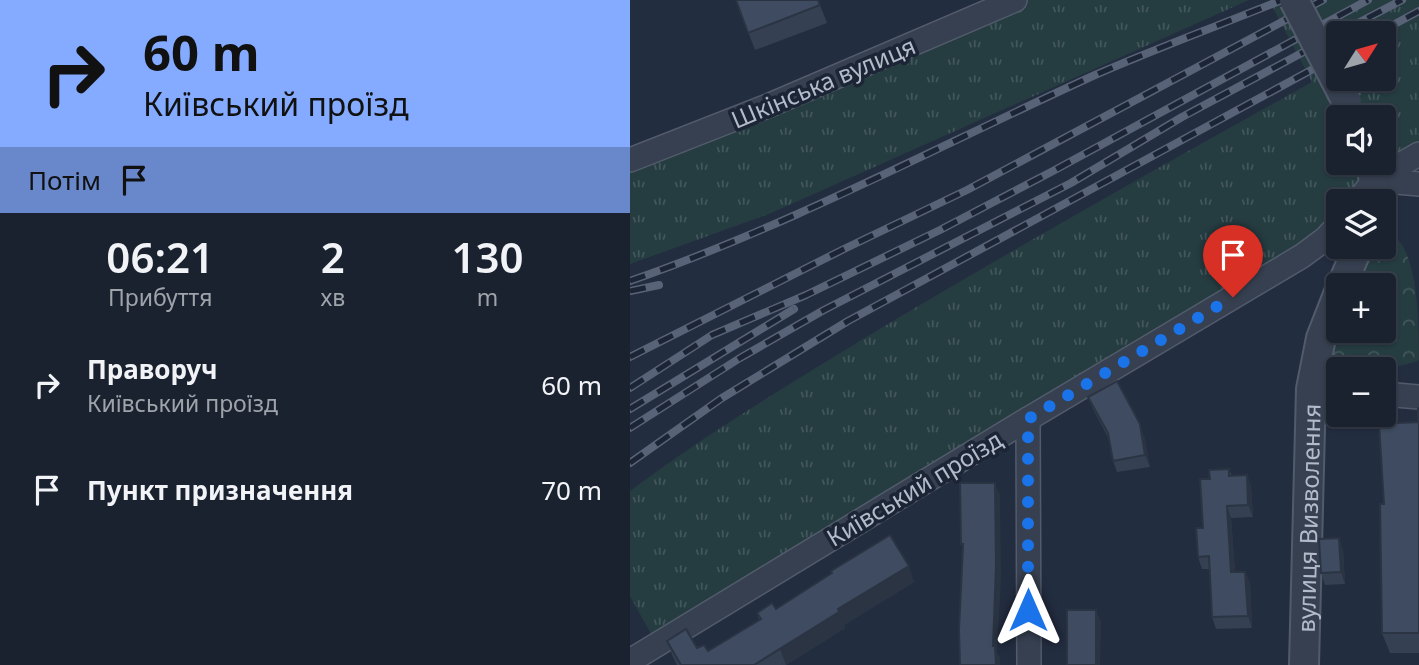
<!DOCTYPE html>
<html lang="uk">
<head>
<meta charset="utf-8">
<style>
  body { margin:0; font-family:"Noto Sans",sans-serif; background:#272f3c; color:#f1f3f6; height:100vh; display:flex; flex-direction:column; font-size:26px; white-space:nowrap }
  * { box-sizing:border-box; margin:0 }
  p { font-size:23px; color:#9fa4ab }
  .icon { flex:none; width:38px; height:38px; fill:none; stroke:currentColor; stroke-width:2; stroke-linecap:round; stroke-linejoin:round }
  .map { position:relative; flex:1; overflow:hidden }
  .drawer { display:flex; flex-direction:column; background:#1a2230; width:630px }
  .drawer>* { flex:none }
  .top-card { background:#84abff; color:#111; overflow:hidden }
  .needle { width:46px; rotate:53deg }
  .fabs { position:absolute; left:696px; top:21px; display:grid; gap:14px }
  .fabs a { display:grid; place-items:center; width:70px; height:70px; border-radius:7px; background:#1a2230; box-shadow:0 2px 5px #0004,0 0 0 2px #383f4c; font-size:35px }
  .pin { position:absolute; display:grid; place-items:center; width:60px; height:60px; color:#fff; margin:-72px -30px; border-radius:50% 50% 50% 0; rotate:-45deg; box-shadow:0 0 7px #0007 }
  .pin .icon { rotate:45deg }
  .me { position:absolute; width:77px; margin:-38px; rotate:0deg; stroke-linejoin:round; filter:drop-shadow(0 0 5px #0008) }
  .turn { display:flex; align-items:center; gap:24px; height:147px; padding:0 28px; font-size:32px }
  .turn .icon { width:91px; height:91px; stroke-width:2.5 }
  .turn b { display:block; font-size:49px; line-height:60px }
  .then { display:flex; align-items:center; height:66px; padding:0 28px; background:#0003; gap:14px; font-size:26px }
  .eta { display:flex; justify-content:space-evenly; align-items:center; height:119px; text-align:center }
  .eta b { font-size:42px; font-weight:600; line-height:49px }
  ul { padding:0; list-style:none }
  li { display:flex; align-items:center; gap:21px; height:105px; padding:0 28px }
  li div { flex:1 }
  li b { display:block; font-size:26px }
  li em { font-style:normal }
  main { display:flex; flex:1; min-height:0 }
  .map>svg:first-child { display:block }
  .grass { fill:url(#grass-tufts); fill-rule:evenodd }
  .forest { fill:url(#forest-crowns) }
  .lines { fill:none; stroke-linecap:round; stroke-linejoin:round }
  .minor-casing { stroke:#525b6b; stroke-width:26 }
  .tertiary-casing { stroke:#525b6b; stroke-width:32 }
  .minor { stroke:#374050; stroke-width:23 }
  .tertiary { stroke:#374050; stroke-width:28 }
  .rail-casing { stroke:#596377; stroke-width:8 }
  .rail { stroke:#1c2535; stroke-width:5; stroke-dasharray:16; stroke-linecap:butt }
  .tertiary-bridge-casing { stroke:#525b6b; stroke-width:32; stroke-linecap:butt }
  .tertiary-bridge { stroke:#374050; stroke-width:28 }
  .wall { fill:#354053 }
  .shaded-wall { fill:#2b3443 }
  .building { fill:#3e4b60; stroke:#2b3443; stroke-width:2 }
  .route { stroke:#1a73e8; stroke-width:12; stroke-dasharray:0 21.6 }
  .labels { text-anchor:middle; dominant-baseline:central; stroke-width:7; stroke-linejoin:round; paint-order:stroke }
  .street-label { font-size:24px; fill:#b3bbcb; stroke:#1c2535 }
</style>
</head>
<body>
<main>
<section class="drawer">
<div class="top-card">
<div class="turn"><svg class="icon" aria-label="right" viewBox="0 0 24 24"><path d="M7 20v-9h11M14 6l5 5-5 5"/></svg><div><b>60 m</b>Київський проїзд</div></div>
<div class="then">Потім<svg class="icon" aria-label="arrive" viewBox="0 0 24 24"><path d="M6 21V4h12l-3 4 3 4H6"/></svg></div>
</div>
<div class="eta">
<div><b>06:21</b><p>Прибуття</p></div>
<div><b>2</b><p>хв</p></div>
<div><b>130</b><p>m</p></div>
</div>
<ul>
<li><svg class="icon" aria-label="right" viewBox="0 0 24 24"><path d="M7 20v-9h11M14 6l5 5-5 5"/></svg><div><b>Праворуч</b><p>Київський проїзд</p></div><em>60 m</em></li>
<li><svg class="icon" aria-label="arrive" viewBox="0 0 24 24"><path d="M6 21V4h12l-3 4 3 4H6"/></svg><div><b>Пункт призначення</b></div><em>70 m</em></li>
</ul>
</section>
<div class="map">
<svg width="789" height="665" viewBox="0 0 789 665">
  <defs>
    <pattern id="grass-tufts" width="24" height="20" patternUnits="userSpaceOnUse" patternTransform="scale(1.75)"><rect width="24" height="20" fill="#253c41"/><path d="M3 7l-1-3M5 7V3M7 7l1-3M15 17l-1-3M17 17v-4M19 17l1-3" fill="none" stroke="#42565b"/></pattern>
    <pattern id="forest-crowns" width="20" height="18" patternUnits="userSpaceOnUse" patternTransform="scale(1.75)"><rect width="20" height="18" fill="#253c41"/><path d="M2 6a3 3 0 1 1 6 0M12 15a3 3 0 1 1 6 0" fill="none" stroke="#42565b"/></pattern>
  </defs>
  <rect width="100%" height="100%" fill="#232d40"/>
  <g class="grass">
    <path d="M 385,0 L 619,0 L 139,214 L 0,264 L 0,160 Z"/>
    <path d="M 639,0 L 789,0 L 789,154 L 728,201 L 709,201 L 709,224 L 27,645 L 0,596 L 0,491 C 83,429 174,375 263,321 C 401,239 542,160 682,82 ZM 709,33 L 754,33 L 754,79 L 709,79 ZM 709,117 L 754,117 L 754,163 L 709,163 Z"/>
  </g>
  <path class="forest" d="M 762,235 C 789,250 789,328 789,360 C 758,374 719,362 686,358 L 709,331 L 754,331 L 754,285 L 712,285 L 728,247 L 754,247 L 754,237 Z"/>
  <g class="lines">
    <g class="minor-casing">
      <g id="minor">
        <path d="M 0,160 L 140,105 L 385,0"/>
        <path d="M 744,180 L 789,184"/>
        <path d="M 734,193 L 744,180 L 789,154"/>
        <path d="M 681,389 L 709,391"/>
        <path d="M 754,394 L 789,397"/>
        <path d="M 398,419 L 399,665"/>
        <path d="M 0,661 L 398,419 L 672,256 L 695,239 L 709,224"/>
      </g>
    </g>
    <g class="tertiary-casing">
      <g id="tertiary">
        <path d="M 740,163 L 744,180 L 741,201"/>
        <path d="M 712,285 L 728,247"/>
        <path id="s1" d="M 674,665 L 681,389 L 691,338 L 709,292"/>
      </g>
    </g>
    <use href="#minor" class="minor"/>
    <use href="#tertiary" class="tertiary"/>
    <g class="rail-casing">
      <g id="rail">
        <path d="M 709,33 L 772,0"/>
        <path d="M 748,33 L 789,11"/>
        <path d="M 0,281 C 161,225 311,145 465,75 C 527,48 590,25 652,0"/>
        <path d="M 0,291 L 29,285"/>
        <path d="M 0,357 L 214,249 L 337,190 L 693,0"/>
        <path d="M 0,388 L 82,335 L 176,295 L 310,230 L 423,171 L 738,0"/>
        <path d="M 0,409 L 164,309"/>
        <path d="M 0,428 L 110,358 L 194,310 L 441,183 L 552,117 L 709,33"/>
        <path d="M 0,463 L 92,398 L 218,321 L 709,55"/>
      </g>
    </g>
    <use href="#rail" class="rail"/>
    <g class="tertiary-bridge-casing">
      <path id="tertiary-bridge" d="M 664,0 L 717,102"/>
    </g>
    <use href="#tertiary-bridge" class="tertiary-bridge"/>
  </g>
  <g class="wall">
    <path d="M 106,0 L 188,0 L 197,23 L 125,50 Z"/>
    <path d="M 458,397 L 514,436 L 520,467 L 487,472 L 483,461 L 479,439 L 463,409 Z"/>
    <path d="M 789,408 L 789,653 L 760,653 L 752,633 L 754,504 L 788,422 Z"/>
    <path d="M 599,469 L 602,476 L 617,475 L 621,487 L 623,517 L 601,518 L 605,572 L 615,572 L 620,583 L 622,628 L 586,629 L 582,617 L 580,569 L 572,569 L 568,557 L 580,479 Z"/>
    <path d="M 713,550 L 715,584 L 695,585 L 691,573 Z"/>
    <path d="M 284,582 L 214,625 L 215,628 L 156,665 L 47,665 L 43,657 L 37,641 L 78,651 L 129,620 L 127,613 Z"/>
  </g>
  <g class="shaded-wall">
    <path d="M 510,424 L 514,436 L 520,467 L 515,455 Z"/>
    <path d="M 617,475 L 621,487 L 623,517 L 618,505 Z"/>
    <path d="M 365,483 L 370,495 L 371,578 L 367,652 L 370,658 L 370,665 L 366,665 L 363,646 Z"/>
    <path d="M 597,506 L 601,518 L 606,584 L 601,572 Z"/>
    <path d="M 709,538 L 713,550 L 715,584 L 711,572 Z"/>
    <path d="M 279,566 L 284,582 L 214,625 L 215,628 L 156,665 L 150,649 L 208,609 Z"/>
    <path d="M 615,572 L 620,583 L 622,628 L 618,616 Z"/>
    <path d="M 466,610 L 471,622 L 470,665 L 466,665 Z"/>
  </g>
  <g class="building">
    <path d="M 106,0 L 188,0 L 190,5 L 118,33 Z"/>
    <path d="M 487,381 L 510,424 L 515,455 L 483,461 L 478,433 L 458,397 Z"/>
    <path d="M 788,408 L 789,408 L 789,633 L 752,633 L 750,504 L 754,504 L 749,424 L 788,422 Z"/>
    <path d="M 599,469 L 599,476 L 617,475 L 618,505 L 597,506 L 601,572 L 615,572 L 618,616 L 582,617 L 579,556 L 568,557 L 566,528 L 573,528 L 570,479 L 580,479 L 579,470 Z"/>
    <path d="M 330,483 L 365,483 L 366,566 L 363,646 L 365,646 L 366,665 L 330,665 L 329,630 L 333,544 L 331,544 Z"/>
    <path d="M 260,535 L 279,566 L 208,609 L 209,612 L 124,665 L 51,665 L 37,641 L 56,629 L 67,648 L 74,645 L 78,651 L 131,619 L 127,613 L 142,603 L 146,609 L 202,573 L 201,571 Z"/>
    <path d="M 709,538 L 711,572 L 691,573 L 689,539 Z"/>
    <rect x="437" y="610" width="29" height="55"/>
  </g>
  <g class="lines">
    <path class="route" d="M 398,610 L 398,419 L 603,297"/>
  </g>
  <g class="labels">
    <g class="street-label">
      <text transform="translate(193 82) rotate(-23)">Шкінська вулиця</text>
      <text transform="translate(284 488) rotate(-31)">Київський проїзд</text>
      <text stroke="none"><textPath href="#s1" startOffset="147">вулиця Визволення</textPath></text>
    </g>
  </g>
</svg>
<div class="fabs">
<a><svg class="needle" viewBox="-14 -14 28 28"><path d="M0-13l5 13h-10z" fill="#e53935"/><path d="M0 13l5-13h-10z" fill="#9fa4ab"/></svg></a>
<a><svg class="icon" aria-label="sound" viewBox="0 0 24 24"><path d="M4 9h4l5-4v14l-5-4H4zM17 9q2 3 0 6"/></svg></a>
<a><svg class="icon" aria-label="layers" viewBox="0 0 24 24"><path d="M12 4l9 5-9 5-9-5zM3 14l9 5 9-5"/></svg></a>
<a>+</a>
<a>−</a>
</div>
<div class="pin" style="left:603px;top:297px;background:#d93025"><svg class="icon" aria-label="arrive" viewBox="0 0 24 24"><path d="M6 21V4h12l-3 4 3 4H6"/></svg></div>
<svg class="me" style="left:398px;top:610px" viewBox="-20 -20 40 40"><path d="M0-17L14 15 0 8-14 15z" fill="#1a73e8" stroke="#fff" stroke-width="4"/></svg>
</div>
</main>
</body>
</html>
